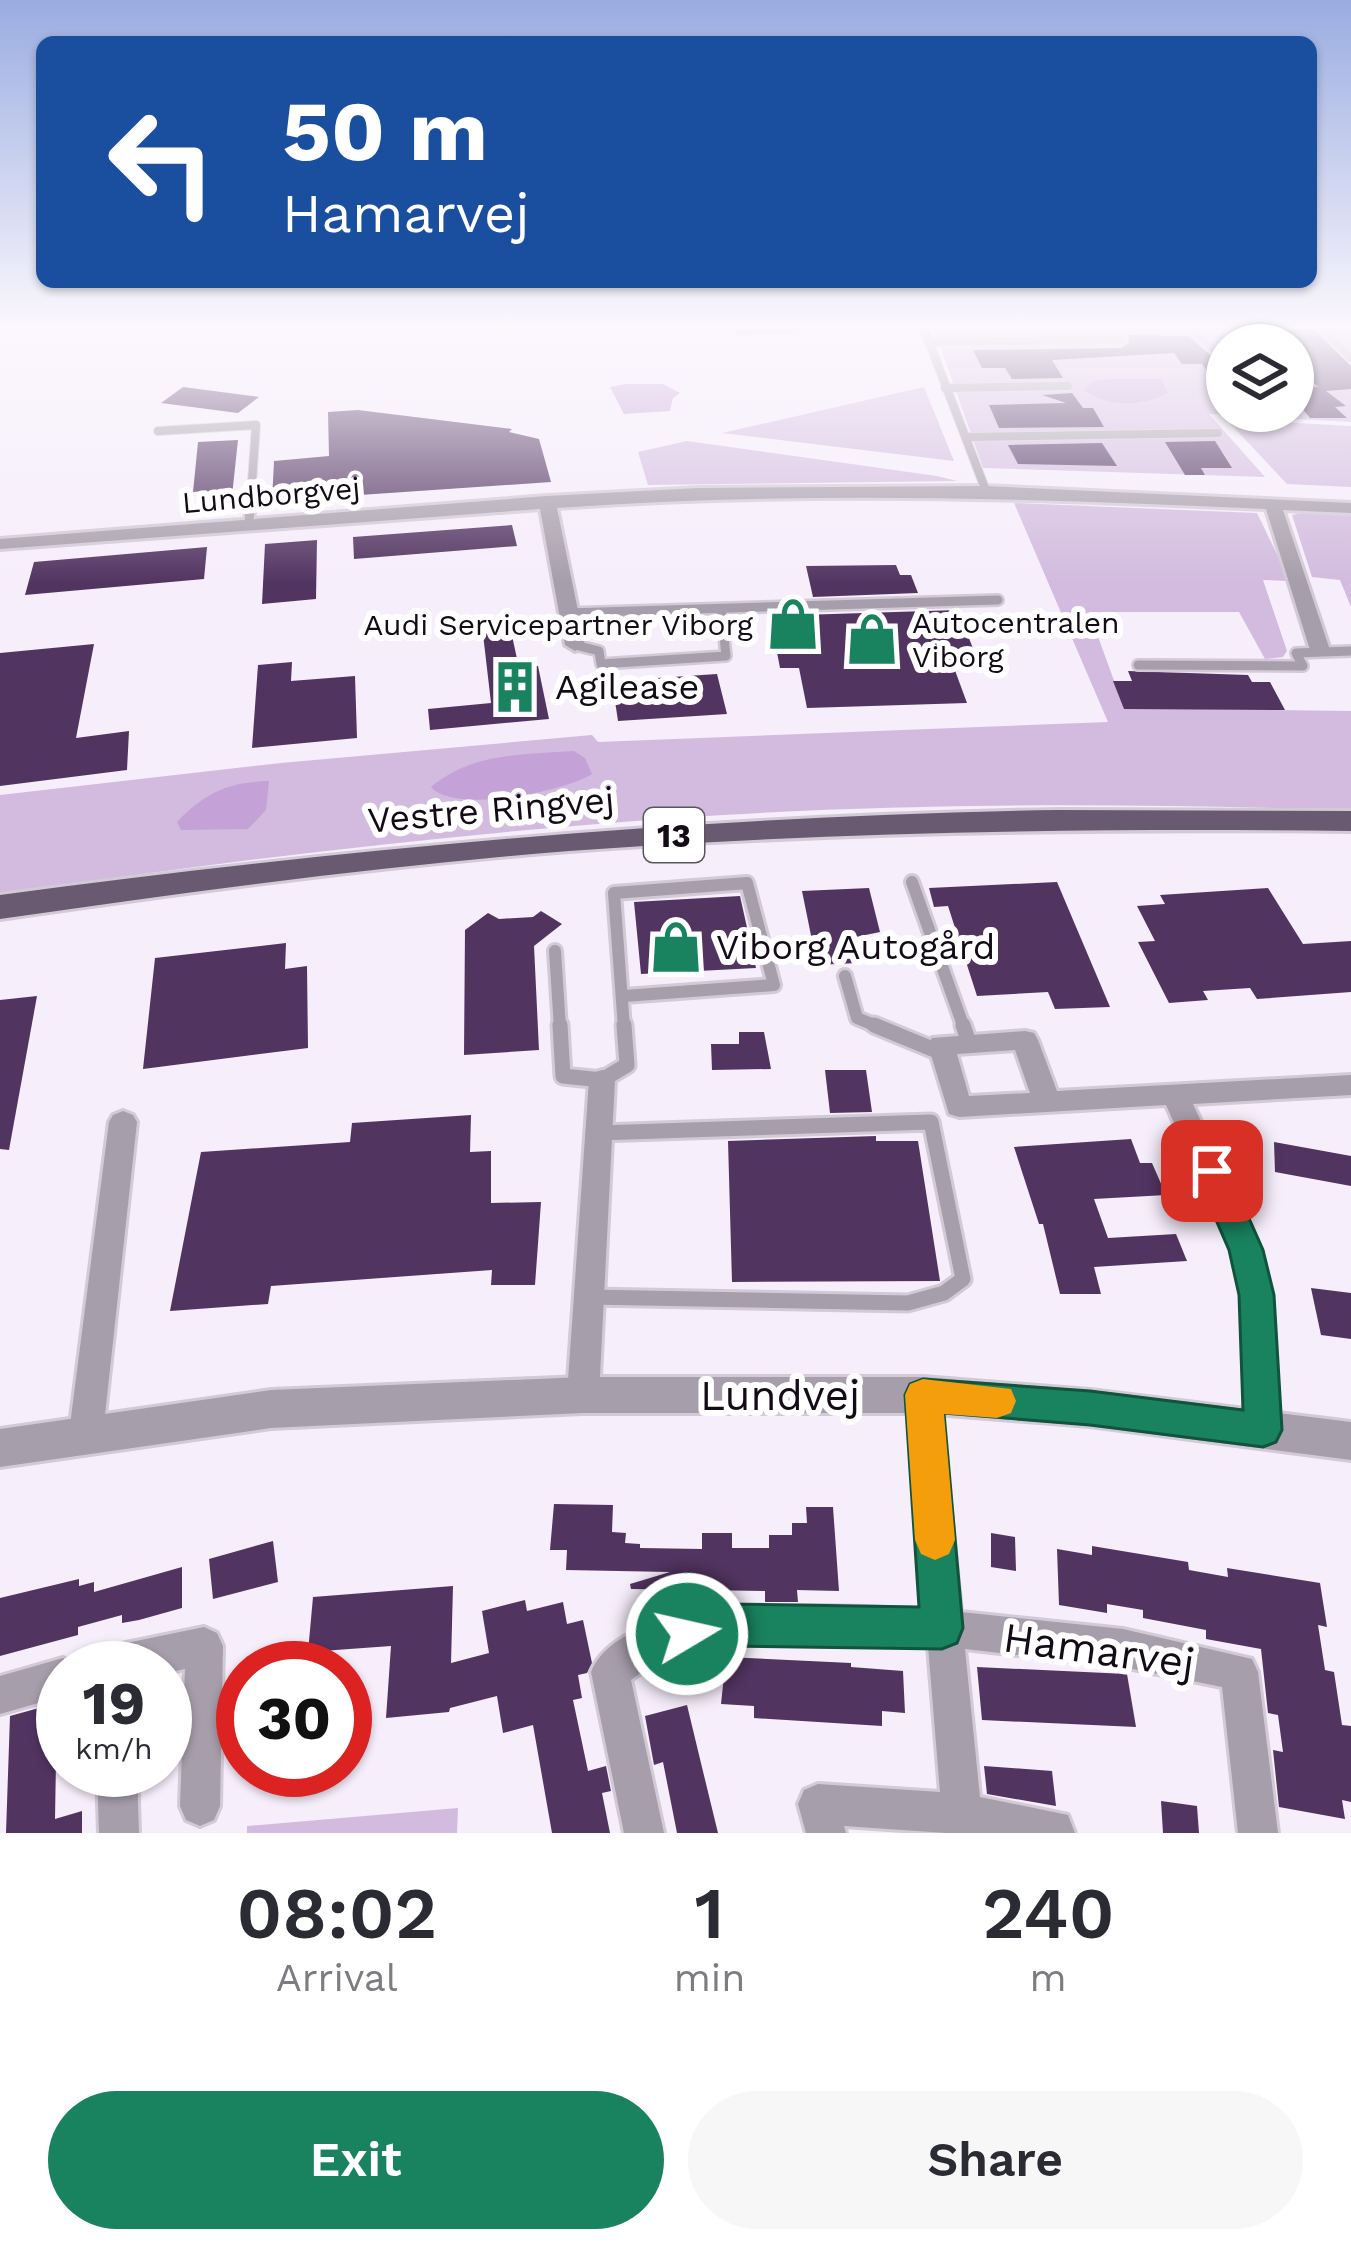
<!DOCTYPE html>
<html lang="en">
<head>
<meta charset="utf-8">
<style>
  body { margin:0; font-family:"Work Sans",sans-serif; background:#f7f7f7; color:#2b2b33; height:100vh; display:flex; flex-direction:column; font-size:45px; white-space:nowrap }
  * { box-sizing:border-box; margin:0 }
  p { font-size:39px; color:#7c7c81 }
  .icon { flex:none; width:66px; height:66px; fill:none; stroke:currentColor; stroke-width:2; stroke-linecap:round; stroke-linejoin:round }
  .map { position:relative; height:1833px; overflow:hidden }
  .panel { display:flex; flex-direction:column; background:#fff; flex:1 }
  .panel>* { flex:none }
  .top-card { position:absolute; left:36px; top:36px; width:1281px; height:252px; border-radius:18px; box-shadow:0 3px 9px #0004; background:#1a4fa0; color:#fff; overflow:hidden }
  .fabs { position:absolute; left:1206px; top:324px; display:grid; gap:24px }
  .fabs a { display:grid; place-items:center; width:108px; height:108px; border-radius:50%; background:#fff; box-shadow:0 3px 9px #0004; font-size:60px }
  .speed { position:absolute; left:36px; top:1641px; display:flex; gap:24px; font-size:60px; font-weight:700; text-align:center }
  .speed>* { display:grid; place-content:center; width:156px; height:156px; border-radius:50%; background:#fff; box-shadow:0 3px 9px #0004; line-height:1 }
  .speed small { font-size:30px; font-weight:400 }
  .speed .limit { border:18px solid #d22; background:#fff; color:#111 }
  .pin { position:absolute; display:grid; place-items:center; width:102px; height:102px; color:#fff; margin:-51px; border-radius:24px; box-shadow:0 6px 18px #0006 }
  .me { position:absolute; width:132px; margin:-66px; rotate:81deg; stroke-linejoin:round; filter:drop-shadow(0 0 9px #0008) }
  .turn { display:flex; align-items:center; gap:42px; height:252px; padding:0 48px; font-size:54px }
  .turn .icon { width:156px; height:156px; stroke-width:2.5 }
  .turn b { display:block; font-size:84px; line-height:102px }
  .eta { display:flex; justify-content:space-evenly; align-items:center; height:204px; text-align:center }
  .eta b { font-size:72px; font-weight:600; line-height:84px }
  .action { display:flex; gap:24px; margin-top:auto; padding:24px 48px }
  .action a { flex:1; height:138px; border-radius:72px; background:#19825e; color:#fff; font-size:48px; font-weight:600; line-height:138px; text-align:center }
  .action a+a { background:#f7f7f7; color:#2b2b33 }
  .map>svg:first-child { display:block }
  .green { fill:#d2bbde; fill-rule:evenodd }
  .water { fill:#c4a1d6 }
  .building { fill:#523461 }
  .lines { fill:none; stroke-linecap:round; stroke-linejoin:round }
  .service-far3-casing { stroke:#d2cad7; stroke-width:10 }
  .service-far2-casing { stroke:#d2cad7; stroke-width:14 }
  .service-far1-casing { stroke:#d2cad7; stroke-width:18 }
  .service-casing { stroke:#d2cad7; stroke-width:21 }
  .minor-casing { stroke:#d2cad7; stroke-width:6 }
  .tertiary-casing { stroke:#d2cad7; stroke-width:6 }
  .primary-casing { stroke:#d2cad7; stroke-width:6 }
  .service-far3 { stroke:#a79eab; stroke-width:8 }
  .service-far2 { stroke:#a79eab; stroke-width:9 }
  .service-far1 { stroke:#a79eab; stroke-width:12 }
  .service { stroke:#a79eab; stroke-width:15 }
  .minor { fill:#a79eab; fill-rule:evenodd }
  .tertiary { fill:#a79eab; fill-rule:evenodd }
  .primary { fill:#695a71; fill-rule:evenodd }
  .route { fill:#19825e; stroke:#10543d; stroke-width:3 }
  .slow { fill:#f59e0b }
  .labels { text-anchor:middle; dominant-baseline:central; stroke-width:12; stroke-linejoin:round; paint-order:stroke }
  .far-street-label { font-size:30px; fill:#130c17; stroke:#fff }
  .far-poi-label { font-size:30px; fill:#130c17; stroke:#fff; text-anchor:start }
  .shield { fill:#fff; stroke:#5a555d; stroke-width:3 }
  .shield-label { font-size:33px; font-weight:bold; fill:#130c17 }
  .poi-label { font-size:36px; fill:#130c17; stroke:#fff; text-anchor:start }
  .street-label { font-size:36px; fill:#130c17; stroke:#fff }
  .near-street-label { font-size:42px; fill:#130c17; stroke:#fff }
</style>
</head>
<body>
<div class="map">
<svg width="1351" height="1833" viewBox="0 0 1351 1833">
  <rect width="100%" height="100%" fill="#f6eefb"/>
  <g class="green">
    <path d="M 933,326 L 1351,326 L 1351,422 L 1209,414 L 1265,477 L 983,468 ZM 1227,345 L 1293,345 L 1293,411 L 1227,411 Z"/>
    <path d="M 924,387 L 954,461 L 722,433 Z"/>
    <path d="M 1226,419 L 1351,426 L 1351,487 L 1287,484 Z"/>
    <path d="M 687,441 L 937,476 L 957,481 L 648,485 L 638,452 Z"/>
    <path d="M 1014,503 L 1257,513 L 1290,581 L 1263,580 L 1287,651 L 1283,657 L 1265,659 L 1239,612 L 1089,612 L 1124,708 L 1351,711 L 1351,810 C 1142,804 932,802 723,815 C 482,830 239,859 0,894 L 0,795 L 281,763 L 592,735 L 598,742 L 1108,722 Z"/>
    <path d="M 1306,512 L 1351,515 L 1351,607 L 1340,580 L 1312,577 L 1292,515 Z"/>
    <path d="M 458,1808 L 457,1833 L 247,1833 L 247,1826 Z"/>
  </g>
  <g class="water">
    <path d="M 1112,379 L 1161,379 L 1168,393 C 1143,406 1108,408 1084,390 L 1094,381 Z"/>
    <path d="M 626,384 L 663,384 L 680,393 L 673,398 L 670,411 L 624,414 L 610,387 Z"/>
    <path d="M 574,751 L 585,758 L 592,774 C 563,792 454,814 431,787 C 473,752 521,755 574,751 Z"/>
    <path d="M 269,781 L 266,810 L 248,829 L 181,830 L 177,822 C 204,793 229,782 269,781 Z"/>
  </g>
  <g class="building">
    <path d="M 1313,329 L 1351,366 L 1351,389 L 1326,391 L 1346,406 L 1335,407 L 1347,418 L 1310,418 L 1293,397 L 1293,388 L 1318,387 L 1293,362 L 1293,345 L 1276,345 L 1262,331 Z"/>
    <path d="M 1128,335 L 1189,336 L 1227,370 L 1227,396 L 1202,364 L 1182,364 L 1174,353 L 1052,360 L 1063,378 L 1012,379 L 1005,368 L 982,368 L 973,350 L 1121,348 L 1129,343 Z"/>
    <path d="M 183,387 L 259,397 L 238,413 L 161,403 Z"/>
    <path d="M 1072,393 L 1083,408 L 1093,408 L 1104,427 L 999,428 L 989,405 L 1066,403 L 1042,395 Z"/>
    <path d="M 358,410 L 512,429 L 509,432 L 539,439 L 551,482 L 272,501 L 274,461 L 329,456 L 328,412 Z"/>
    <path d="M 238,440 L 231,505 L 202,507 L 204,491 L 193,492 L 198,442 Z"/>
    <path d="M 1215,441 L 1232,468 L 1201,468 L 1205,475 L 1185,475 L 1165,442 Z"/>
    <path d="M 1102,443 L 1117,466 L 1018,464 L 1008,445 Z"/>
    <path d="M 512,525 L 517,546 L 354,559 L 353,537 Z"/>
    <path d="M 317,540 L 316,599 L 262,604 L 265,544 Z"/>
    <path d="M 207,547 L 204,579 L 25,595 L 34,562 Z"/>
    <path d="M 896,565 L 900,575 L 911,575 L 918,593 L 813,597 L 806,566 Z"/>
    <path d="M 958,610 L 979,664 L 953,665 L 967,703 L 807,708 L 799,668 L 780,668 L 770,616 Z"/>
    <path d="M 511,631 L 519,668 L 538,666 L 549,719 L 430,730 L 428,709 L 491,703 L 483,634 Z"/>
    <path d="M 94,644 L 76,738 L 129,731 L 127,770 L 0,786 L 0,653 Z"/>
    <path d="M 292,662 L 291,681 L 355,676 L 357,738 L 252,748 L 258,665 Z"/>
    <path d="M 1128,671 L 1248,675 L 1252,682 L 1270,682 L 1285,710 L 1124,709 L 1113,681 L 1132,681 Z"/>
    <path d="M 717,674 L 727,714 L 618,721 L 612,681 Z"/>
    <path d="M 1057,882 L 1110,1007 L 1055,1009 L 1048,992 L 977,996 L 948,906 L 934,907 L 929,888 Z"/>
    <path d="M 869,888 L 880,932 L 851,938 L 857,963 L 817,965 L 802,891 Z"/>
    <path d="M 1268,888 L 1303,944 L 1351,941 L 1351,992 L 1257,999 L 1250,988 L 1203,991 L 1208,1000 L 1169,1003 L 1138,942 L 1155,941 L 1137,906 L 1165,904 L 1160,895 Z"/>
    <path d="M 740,896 L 756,968 L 641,974 L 634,902 Z"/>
    <path d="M 541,911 L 562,924 L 534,946 L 539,1050 L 464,1055 L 465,930 L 488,913 L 499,919 L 533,917 Z"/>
    <path d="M 286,943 L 285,969 L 307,966 L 308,1048 L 143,1069 L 155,958 Z"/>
    <path d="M 37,996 L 9,1150 L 0,1149 L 0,1000 Z"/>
    <path d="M 739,1032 L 764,1032 L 771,1069 L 712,1070 L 711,1044 L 739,1044 Z"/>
    <path d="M 825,1070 L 866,1070 L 872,1112 L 830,1113 Z"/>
    <path d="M 471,1115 L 470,1152 L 491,1151 L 491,1203 L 541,1202 L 535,1285 L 491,1285 L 492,1270 L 271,1286 L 268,1304 L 170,1311 L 201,1152 L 350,1142 L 352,1123 Z"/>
    <path d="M 876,1136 L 876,1141 L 918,1141 L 940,1281 L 732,1282 L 728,1141 Z"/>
    <path d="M 1131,1139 L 1140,1163 L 1152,1163 L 1166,1195 L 1094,1199 L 1108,1238 L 1176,1234 L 1187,1261 L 1094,1267 L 1101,1294 L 1060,1294 L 1043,1224 L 1039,1224 L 1014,1147 Z"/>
    <path d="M 1274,1142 L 1351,1156 L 1351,1186 L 1275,1172 Z"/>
    <path d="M 1311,1288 L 1351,1293 L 1351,1339 L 1321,1335 Z"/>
    <path d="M 554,1504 L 613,1505 L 612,1532 L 626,1533 L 625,1543 L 640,1544 L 640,1548 L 702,1549 L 702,1533 L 732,1533 L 732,1548 L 769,1548 L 769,1535 L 792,1535 L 792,1523 L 807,1523 L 806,1507 L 833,1507 L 839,1591 L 797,1590 L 798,1602 L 765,1602 L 765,1591 L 631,1589 L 630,1584 L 670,1572 L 566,1570 L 567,1550 L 550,1550 Z"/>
    <path d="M 991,1533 L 1015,1537 L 1016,1571 L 991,1567 Z"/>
    <path d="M 273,1541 L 278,1582 L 213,1599 L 209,1559 Z"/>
    <path d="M 1092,1546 L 1188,1562 L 1189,1570 L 1228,1577 L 1227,1568 L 1320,1583 L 1327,1627 L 1318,1625 L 1325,1670 L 1334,1672 L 1342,1725 L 1351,1726 L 1351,1802 L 1342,1800 L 1345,1819 L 1279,1807 L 1273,1750 L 1283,1752 L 1278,1715 L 1268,1713 L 1261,1649 L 1206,1639 L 1206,1630 L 1143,1618 L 1143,1610 L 1107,1604 L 1107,1613 L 1059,1605 L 1057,1549 L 1092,1555 Z"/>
    <path d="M 182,1567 L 182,1608 L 139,1620 L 122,1623 L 122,1615 L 78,1627 L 78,1635 L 0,1656 L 0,1598 L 79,1579 L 79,1586 L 94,1582 L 94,1592 Z"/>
    <path d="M 453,1586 L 451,1663 L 489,1653 L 482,1611 L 525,1600 L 527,1611 L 563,1602 L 567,1624 L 583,1620 L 592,1663 L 587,1673 L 578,1675 L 582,1698 L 573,1700 L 588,1771 L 606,1766 L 611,1791 L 602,1793 L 610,1833 L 552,1833 L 533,1725 L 503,1733 L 497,1696 L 450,1708 L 449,1712 L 386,1718 L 391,1646 L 308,1652 L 313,1597 Z"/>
    <path d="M 726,1657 L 851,1663 L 851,1667 L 903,1671 L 905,1713 L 882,1711 L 882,1726 L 754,1718 L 754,1706 L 721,1704 Z"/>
    <path d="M 977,1667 L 1127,1674 L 1136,1727 L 982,1720 Z"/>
    <path d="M 57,1703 L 55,1819 L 82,1811 L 82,1833 L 6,1833 L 10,1716 Z"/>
    <path d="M 687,1705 L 700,1759 L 718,1833 L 677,1833 L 663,1762 L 654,1765 L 645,1716 Z"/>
    <path d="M 984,1766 L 1052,1771 L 1056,1806 L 987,1794 Z"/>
    <path d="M 1161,1801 L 1197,1806 L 1199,1833 L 1163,1833 Z"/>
  </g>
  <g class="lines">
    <g class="service-far3-casing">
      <g id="service-far3">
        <path d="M 740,326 L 740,331 L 827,326"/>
        <path d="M 923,326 L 986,491"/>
        <path d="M 1190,326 L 1227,362"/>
        <path d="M 1320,326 L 1351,358"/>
        <path d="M 928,342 L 1121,340"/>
        <path d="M 945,388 L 1068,386"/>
        <path d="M 158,431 L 256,425 L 250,511"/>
        <path d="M 967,437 L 1218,433"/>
      </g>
    </g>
    <g class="service-far2-casing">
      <g id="service-far2">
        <path d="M 249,524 L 250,508"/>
        <path d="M 567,613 L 998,600"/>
        <path d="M 575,645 L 599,651 L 601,664 L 726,656 L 721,609"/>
        <path d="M 1138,665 L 1303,666 L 1296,653 L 1351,651"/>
      </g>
    </g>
    <g class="service-far1-casing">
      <g id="service-far1">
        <path d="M 912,882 L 964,1028"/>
        <path d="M 555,951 L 560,1028"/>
        <path d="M 845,976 L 857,1018 L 881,1028"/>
        <path d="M 624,996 L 774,985 L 747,883 L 614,893 L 624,1028"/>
      </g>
    </g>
    <g class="service-casing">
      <g id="service">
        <path d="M 560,1025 L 563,1076 L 602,1080 L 627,1065 L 624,1025"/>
        <path d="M 874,1025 L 942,1053"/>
        <path d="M 963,1025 L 969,1043"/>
        <path d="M 589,1297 L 908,1303 L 944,1293 L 963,1279 L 931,1122 L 599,1133"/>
      </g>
    </g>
    <g class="minor-casing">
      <g id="minor">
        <path d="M 986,486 L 1351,503 L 1351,513 L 1283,510 L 1330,650 L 1320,656 L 1310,650 L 1266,509 C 1028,498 794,491 557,508 L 585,645 L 575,651 L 565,645 L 540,509 L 0,549 L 0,539 L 547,496 L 698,488 Z"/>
        <path d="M 1025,1031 L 1034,1033 L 1038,1040 L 1057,1091 L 1351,1075 L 1351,1095 L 1193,1104 L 1261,1250 L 1271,1295 L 1280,1430 L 1275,1441 L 1263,1445 L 1251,1441 L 1246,1430 L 1241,1295 L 1231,1250 L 1166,1105 L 959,1117 L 949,1114 L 928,1045 L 932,1038 ZM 1015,1050 L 1030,1093 L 969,1096 L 957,1054 Z"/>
        <path d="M 602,1070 L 612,1073 L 615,1080 L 599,1395 L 595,1405 L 583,1410 L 571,1405 L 567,1395 L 589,1080 L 592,1073 Z"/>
        <path d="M 123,1111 L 133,1115 L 137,1122 L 103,1433 L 98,1444 L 86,1448 L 74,1444 L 69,1433 L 109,1122 L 113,1115 Z"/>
        <path d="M 923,1380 L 935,1385 L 939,1395 L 961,1612 L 1123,1629 L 1252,1659 L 1258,1672 L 1278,1833 L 1238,1833 L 1222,1687 L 1123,1667 L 965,1649 L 980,1797 L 1068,1815 L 1075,1833 L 946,1833 L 844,1826 L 846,1833 L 806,1833 L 798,1804 L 804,1790 L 818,1784 L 940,1792 L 928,1646 L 724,1643 L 659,1660 L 631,1680 L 664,1833 L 624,1833 L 591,1672 C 626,1587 848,1608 925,1609 L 907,1395 L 911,1385 Z"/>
        <path d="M 204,1627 L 217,1633 L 223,1646 L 220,1806 L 214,1820 L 200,1826 L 186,1820 L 180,1806 L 185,1669 L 165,1673 L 165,1668 L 78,1668 L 84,1655 L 97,1649 Z"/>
        <path d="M 63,1658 L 78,1668 L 63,1668 L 63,1696 L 0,1714 L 0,1676 Z"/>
        <path d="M 97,1770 L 137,1770 L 139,1833 L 99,1833 Z"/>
      </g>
    </g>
    <g class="tertiary-casing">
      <path id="tertiary" d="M 583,1377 L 923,1377 L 1090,1390 L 1351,1422 L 1351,1460 L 1090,1426 L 923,1413 L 583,1413 L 271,1428 L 0,1467 L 0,1429 L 271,1390 Z"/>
    </g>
    <g class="primary-casing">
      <path id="primary" d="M 1057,810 L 1351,811 L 1351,831 C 1090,828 829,832 569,851 C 379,866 189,892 0,919 L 0,895 C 352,848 702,816 1057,810 Z"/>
    </g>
    <use href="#service-far3" class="service-far3"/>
    <use href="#service-far2" class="service-far2"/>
    <use href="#service-far1" class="service-far1"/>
    <use href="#service" class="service"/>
    <use href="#minor" class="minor"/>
    <use href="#tertiary" class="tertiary"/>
    <use href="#primary" class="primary"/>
  </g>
  <linearGradient id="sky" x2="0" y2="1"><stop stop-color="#99ace1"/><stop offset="0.56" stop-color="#fbf7fd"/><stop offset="1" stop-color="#fbf7fd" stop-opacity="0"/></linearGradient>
  <rect width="1351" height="583" fill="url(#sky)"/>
  <path class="route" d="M 1212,1158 L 1223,1162 L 1228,1171 L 1263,1250 L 1274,1295 L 1282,1430 L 1276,1442 L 1263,1447 L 1090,1425 L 944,1413 L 963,1628 L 957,1643 L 942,1649 L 724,1646 L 687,1655 L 672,1649 L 666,1634 L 672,1620 L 724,1604 L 919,1607 L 905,1395 L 910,1384 L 923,1379 L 1090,1391 L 1243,1410 L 1239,1295 L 1229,1250 L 1195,1171 L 1200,1162 Z"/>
  <path class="slow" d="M 923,1379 L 1011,1389 L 1016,1401 L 1011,1413 L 997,1418 L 944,1414 L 955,1540 L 949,1554 L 935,1560 L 921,1554 L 915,1540 L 905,1395 L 910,1384 Z"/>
  <defs>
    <g id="shop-bare" transform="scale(4.14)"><path d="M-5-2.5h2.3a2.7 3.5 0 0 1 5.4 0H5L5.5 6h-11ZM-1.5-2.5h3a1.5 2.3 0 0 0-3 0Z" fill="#19825e" stroke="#fff" stroke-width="2.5" paint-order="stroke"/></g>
    <g id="building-bare" transform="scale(4.14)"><path d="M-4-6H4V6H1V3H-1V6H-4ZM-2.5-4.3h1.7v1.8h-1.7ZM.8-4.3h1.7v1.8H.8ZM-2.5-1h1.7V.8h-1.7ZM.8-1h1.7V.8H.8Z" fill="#19825e" stroke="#fff" stroke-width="2.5" paint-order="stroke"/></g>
  </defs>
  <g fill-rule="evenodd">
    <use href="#shop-bare" x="793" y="624"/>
    <use href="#shop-bare" x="872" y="639"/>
    <use href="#building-bare" x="515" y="687"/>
    <use href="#shop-bare" x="676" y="947"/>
  </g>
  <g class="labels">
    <g class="far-street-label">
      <text transform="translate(271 495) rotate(-5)">Lundborgvej</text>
    </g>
    <g class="far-poi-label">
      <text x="912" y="622">Autocentralen<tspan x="912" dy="34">Viborg</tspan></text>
      <text x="753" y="624" text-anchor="end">Audi Servicepartner Viborg</text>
    </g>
    <rect class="shield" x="644" y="808" width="60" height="54" rx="9"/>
    <g class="shield-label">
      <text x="674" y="835">13</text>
    </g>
    <g class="poi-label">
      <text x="555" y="687">Agilease</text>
      <text x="716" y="947">Viborg Autogård</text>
    </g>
    <g class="street-label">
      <text transform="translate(491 810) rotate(-5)">Vestre Ringvej</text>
    </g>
    <g class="near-street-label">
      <text x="780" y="1395">Lundvej</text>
      <text transform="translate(1099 1650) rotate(8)">Hamarvej</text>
    </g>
  </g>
</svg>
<div class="fabs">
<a><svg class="icon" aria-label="layers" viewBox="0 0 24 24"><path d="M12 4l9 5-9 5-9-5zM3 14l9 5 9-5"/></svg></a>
</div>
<div class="speed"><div>19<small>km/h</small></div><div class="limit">30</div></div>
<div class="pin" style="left:1212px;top:1171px;background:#d93025"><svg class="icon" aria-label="arrive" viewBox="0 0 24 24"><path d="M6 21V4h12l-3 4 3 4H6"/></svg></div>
<svg class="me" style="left:687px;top:1634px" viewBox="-20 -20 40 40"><circle r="17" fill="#19825e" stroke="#fff" stroke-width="3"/><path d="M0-11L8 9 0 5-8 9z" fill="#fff"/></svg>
<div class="top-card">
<div class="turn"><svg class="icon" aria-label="left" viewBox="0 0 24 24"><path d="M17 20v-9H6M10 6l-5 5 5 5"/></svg><div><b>50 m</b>Hamarvej</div></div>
</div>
</div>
<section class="panel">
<div class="eta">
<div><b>08:02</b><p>Arrival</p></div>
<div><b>1</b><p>min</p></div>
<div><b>240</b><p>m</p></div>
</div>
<div class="action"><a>Exit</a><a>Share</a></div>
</section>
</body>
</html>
